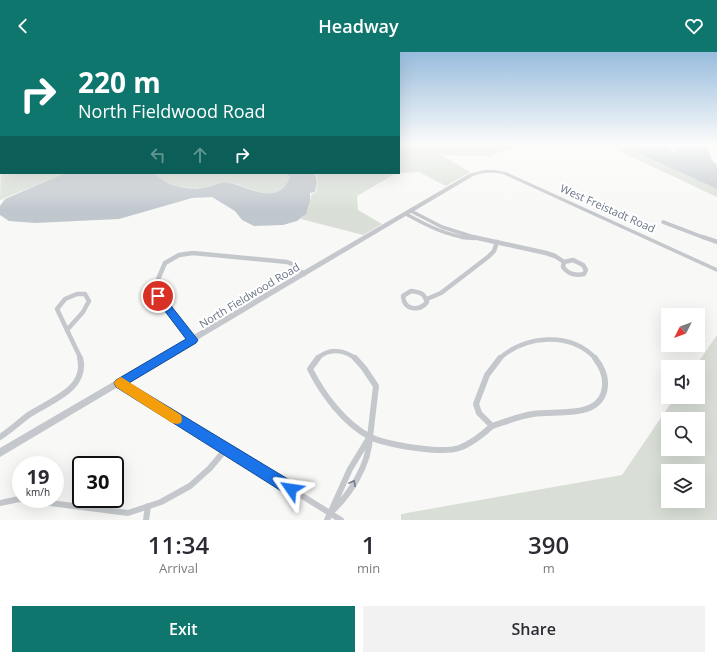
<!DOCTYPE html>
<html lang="en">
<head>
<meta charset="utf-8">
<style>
  body { margin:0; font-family:"Open Sans",sans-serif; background:#f2f2f3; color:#2b2b33; height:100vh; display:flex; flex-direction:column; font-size:15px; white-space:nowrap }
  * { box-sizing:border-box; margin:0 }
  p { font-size:13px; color:#7c7c81 }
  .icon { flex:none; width:22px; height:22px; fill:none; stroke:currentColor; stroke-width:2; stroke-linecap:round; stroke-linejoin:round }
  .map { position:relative; height:468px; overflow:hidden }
  .sheet { display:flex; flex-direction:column; background:#fff; flex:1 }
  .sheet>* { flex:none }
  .top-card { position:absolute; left:0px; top:0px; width:400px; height:122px; box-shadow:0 4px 16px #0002; background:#0f766e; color:#fff; overflow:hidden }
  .needle { width:26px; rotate:228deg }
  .tools { position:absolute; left:661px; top:256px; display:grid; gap:8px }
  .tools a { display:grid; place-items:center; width:44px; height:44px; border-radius:0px; background:#fff; box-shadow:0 4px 16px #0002; font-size:20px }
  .speed { position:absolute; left:12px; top:404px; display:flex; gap:8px; font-size:20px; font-weight:700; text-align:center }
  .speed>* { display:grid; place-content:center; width:52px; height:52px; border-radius:50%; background:#fff; box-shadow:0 4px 16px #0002; line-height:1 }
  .speed small { font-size:10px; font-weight:400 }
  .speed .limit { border:2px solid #111; border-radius:6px; background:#fff; color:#111 }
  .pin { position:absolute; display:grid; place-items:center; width:34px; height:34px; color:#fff; margin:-17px; border:2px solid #fff; border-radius:50%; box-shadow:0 1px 4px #0007 }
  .me { position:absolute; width:44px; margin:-22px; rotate:302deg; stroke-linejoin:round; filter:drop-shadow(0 0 3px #0008) }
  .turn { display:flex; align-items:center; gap:14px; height:84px; padding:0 12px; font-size:18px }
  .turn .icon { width:52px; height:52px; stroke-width:2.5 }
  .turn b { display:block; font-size:28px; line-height:34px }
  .lanes { display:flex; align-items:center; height:38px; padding:0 12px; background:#0003; justify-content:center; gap:20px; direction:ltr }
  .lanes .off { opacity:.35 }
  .eta { display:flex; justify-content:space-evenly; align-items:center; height:68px; text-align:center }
  .eta b { font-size:24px; font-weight:600; line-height:28px }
  .primary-button { display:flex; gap:8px; margin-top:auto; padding:8px 12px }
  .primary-button a { flex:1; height:46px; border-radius:0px; background:#0f766e; color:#fff; font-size:16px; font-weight:600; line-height:46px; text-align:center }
  .primary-button a+a { background:#f2f2f3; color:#2b2b33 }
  header { display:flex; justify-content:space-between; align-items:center; height:52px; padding:0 12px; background:#0f766e; color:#fff; font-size:18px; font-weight:600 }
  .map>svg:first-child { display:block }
  .green { fill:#d9dfd7; fill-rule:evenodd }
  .water { fill:#c0c7cd }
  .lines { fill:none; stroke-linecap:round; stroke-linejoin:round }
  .minor-far2 { stroke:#c4c7cb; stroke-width:3.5 }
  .minor-far1 { stroke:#c4c7cb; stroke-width:4.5 }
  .minor { stroke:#c4c7cb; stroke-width:6 }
  .tertiary { fill:#c4c7cb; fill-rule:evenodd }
  .oneway { stroke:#6d7888 }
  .route { fill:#1a73e8; stroke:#114b97 }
  .slow { fill:#f59e0b }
  .labels { text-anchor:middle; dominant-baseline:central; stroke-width:4; stroke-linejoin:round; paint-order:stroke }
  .street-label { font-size:11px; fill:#687485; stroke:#fff }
</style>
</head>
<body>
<header><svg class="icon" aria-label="back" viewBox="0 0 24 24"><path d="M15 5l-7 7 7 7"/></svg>Headway<svg class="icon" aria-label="heart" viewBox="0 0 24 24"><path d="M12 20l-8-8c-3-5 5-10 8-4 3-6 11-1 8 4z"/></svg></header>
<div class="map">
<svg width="717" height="468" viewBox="0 0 717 468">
  <rect width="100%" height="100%" fill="#f8f8f6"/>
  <g class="green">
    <path d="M 399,93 L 514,93 L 514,95 L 490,104 L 441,103 L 470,120 L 446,134 L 419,120 L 396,121 L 357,144 L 358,158 L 382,172 L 363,183 L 301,167 C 308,160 310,153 311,143 L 316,140 L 318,129 L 316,121 L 399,121 Z"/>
    <path d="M 603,93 L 620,93 L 717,137 L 717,145 L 611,95 Z"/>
    <path d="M 1,115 L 1,121 L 65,121 L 0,148 Z"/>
    <path d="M 155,121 L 286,121 L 290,125 C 275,160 247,129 223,130 C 218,130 212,134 206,135 C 188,138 167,135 155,121 Z"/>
    <path d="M 717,283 L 717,468 L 401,468 L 401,462 L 622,423 L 675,345 L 698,345 L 698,315 L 695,315 ZM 668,367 L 698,367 L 698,397 L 668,397 ZM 668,419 L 698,419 L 698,449 L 668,449 Z"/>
  </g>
  <g class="water">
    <path d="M 620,93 L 664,93 L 676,101 L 676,93 L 706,93 L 712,108 L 717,113 L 717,137 Z"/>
    <path d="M 65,121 L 155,121 C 167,135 189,139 207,135 C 213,134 219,130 225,130 C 248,133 277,157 290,125 L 286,121 L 315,121 L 317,130 L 315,140 L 310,141 L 310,150 L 306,162 L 297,169 L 283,173 L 254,174 L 242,168 L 235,159 L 212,145 L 192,146 L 119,167 L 35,171 L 9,169 L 0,163 L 0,154 L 5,147 Z"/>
  </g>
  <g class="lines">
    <g class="minor-far2">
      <path d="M 411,159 L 442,175 L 477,186"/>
      <path d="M 406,162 C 426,173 447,184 470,186"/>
      <path d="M 663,170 L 705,186"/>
    </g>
    <g class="minor-far1">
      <path d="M 462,185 L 475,186"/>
      <path d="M 473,185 L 546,201 L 555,204 L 564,210"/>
      <path d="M 703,185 L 717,190"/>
      <path d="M 573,208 L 583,213 L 586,218 L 584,222 C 575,224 568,222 563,215 L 564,210 Z"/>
      <path d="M 411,239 C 420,240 424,241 427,250 C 419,260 404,258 403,244 Z"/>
      <path d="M 77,242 L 85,242 L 89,249 L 83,260 L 67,278 L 57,257 L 65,247 Z"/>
      <path d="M 427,247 L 441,241 L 488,205 L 494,199 L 497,190"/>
      <path d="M 67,278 L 81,307"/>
      <path d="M 193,288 L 158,244 L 156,232 L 165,211 L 179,203 L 193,201 L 287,210 L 292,212 L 304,222"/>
      <path d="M 317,307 C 328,296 344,297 356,307"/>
      <path d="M 499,307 C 525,283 571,279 596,307"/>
    </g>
    <g class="minor">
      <path d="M 318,306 L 310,317 C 323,343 344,371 370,385"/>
      <path d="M 355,306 L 364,316 L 376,334 L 370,385"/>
      <path d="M 500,306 L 487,323 L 476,352 L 479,361 L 492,374 C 505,370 519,364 533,362 C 557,358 602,368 605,334 C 606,323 602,315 595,306"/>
      <path d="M 120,331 L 341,468"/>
      <path d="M 0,385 C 11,378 20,369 30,362 C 50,349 88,337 80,306"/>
      <path d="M 370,385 C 388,393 441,402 459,396 C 471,392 482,383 492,374"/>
      <path d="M 0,451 L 19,447 L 128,461 L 161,450 L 190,434 L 210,416 L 226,397"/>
      <path d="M 330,461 C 350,443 369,413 370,385"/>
      <path d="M 146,468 L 148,454"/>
      <path d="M 327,468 L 350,417 L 369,386"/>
    </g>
    <path class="tertiary" d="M 484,118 L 495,118 L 506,120 L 717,216 L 717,220 L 503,122 C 492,120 483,120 473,124 L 0,405 L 0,396 L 469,122 Z"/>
  </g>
  <defs><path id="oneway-chevron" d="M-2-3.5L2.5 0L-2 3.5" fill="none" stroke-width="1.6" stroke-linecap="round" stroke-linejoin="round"/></defs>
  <use class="oneway" href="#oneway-chevron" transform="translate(353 431) rotate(-62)"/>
  <linearGradient id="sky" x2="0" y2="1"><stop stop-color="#98bcdd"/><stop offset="0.58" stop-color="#fcfcfb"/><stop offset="1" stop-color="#fcfcfb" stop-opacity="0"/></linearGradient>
  <rect width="717" height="159" fill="url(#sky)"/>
  <path class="route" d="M 158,240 L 161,241 L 198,288 L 196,291 L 129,331 L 296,432 L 298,437 L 296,442 L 291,444 L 286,442 L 116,335 L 114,331 L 116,328 L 186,287 L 155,246 L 153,244 L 155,241 Z"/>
  <path class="slow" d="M 121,325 L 181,363 L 182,367 L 181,371 L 177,372 L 172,371 L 116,335 L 114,331 L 116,328 Z"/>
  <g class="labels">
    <g class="street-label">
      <text transform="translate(608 156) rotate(24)">West Freistadt Road</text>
      <text transform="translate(249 243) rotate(-31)">North Fieldwood Road</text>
    </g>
  </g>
</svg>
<div class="tools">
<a><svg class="needle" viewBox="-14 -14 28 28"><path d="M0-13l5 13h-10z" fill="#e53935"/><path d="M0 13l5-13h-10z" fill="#7c7c81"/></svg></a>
<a><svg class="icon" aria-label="sound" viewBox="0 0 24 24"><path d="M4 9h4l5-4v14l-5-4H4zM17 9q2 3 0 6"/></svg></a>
<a><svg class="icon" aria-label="search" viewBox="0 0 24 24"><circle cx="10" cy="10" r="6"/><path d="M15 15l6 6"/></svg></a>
<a><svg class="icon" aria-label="layers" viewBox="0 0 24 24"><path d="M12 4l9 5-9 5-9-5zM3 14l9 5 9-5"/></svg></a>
</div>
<div class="speed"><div>19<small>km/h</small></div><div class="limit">30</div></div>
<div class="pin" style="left:158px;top:244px;background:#d93025"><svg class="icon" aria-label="arrive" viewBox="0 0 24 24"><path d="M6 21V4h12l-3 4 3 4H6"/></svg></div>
<svg class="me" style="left:291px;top:437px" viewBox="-20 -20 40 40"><path d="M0-17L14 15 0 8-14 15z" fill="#1a73e8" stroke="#fff" stroke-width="4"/></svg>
<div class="top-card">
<div class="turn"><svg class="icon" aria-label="right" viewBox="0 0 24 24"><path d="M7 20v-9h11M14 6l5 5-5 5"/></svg><div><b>220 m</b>North Fieldwood Road</div></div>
<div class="lanes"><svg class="icon off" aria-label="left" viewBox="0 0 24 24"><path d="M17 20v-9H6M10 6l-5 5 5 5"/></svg><svg class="icon off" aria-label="ahead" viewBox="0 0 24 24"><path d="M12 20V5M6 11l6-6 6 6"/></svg><svg class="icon" aria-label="right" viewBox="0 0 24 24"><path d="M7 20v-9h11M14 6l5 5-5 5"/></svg></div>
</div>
</div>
<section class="sheet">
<div class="eta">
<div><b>11:34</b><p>Arrival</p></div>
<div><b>1</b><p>min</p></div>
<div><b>390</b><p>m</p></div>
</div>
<div class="primary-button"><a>Exit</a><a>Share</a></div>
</section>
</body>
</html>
